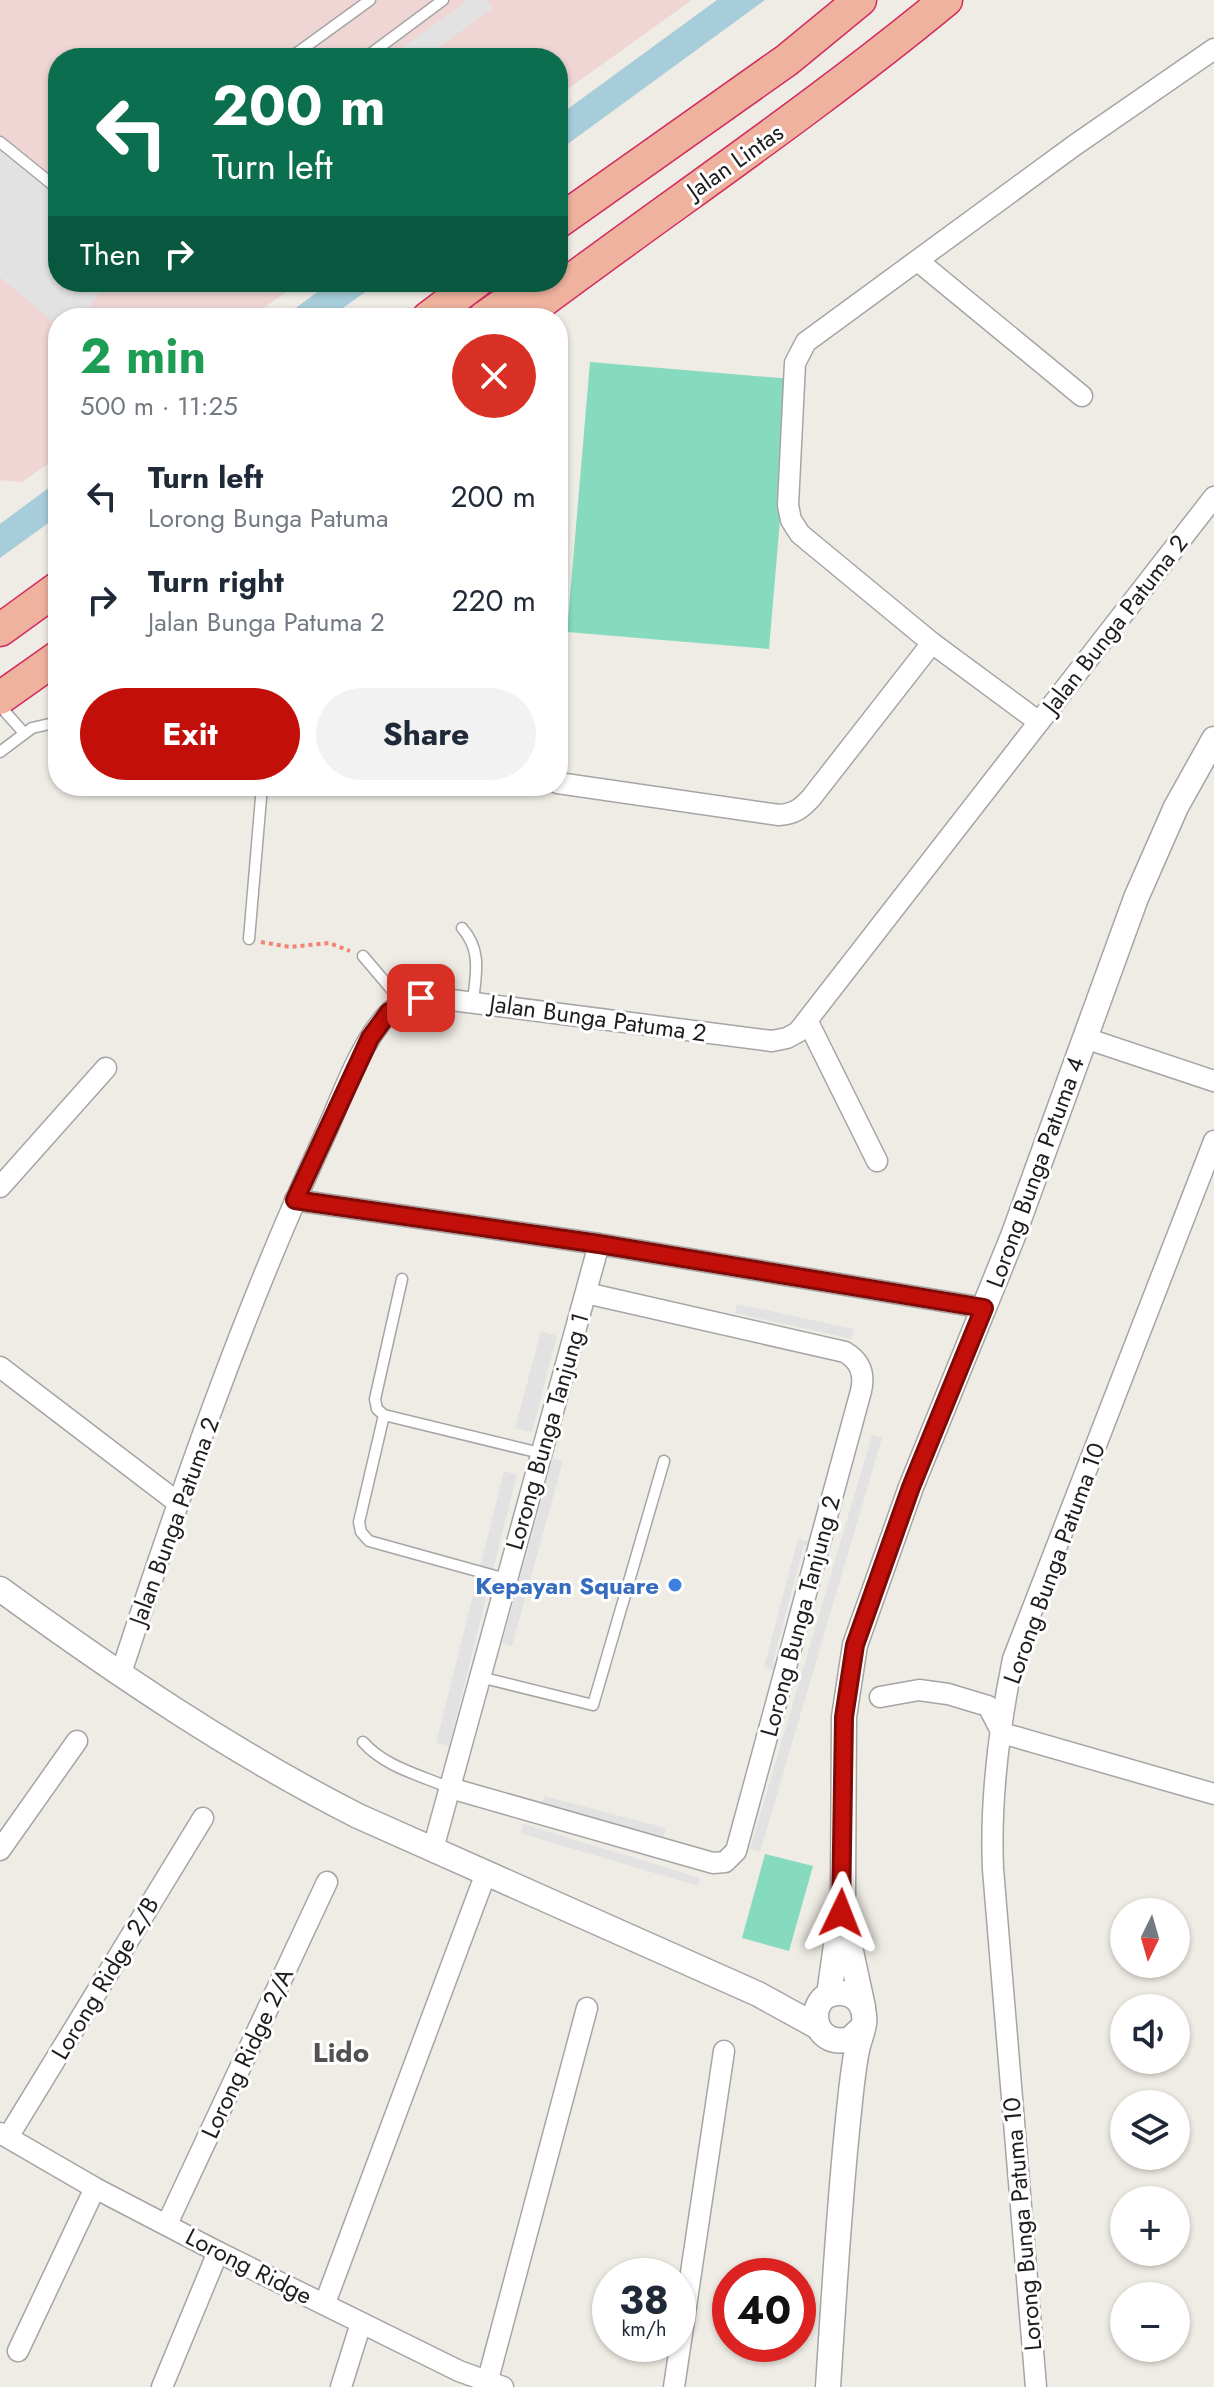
<!DOCTYPE html>
<html lang="en">
<head>
<meta charset="utf-8">
<style>
  body { margin:0; font-family:Jost,sans-serif; background:#f2f2f3; color:#1f2937; height:100vh; display:flex; flex-direction:column; font-size:30px; white-space:nowrap }
  * { box-sizing:border-box; margin:0 }
  p { font-size:26px; color:#747a83 }
  .icon { flex:none; width:44px; height:44px; fill:none; stroke:currentColor; stroke-width:2; stroke-linecap:round; stroke-linejoin:round }
  .map { position:relative; flex:1; overflow:hidden }
  .sheet { position:absolute; left:48px; top:308px; width:520px; height:488px; display:flex; flex-direction:column; background:#fff; border-radius:32px; box-shadow:0 2px 6px #0004 }
  .sheet>* { flex:none }
  .hud { position:absolute; left:48px; top:48px; width:520px; height:244px; border-radius:32px; box-shadow:0 2px 6px #0004; background:#0b6e4f; color:#fff; overflow:hidden }
  .needle { width:52px; rotate:185deg }
  .controls { position:absolute; left:1110px; top:1898px; display:grid; gap:16px }
  .controls a { display:grid; place-items:center; width:80px; height:80px; border-radius:50%; background:#fff; box-shadow:0 2px 6px #0004; font-size:40px }
  .speed { position:absolute; left:592px; top:2258px; display:flex; gap:16px; font-size:40px; font-weight:700; text-align:center }
  .speed>* { display:grid; place-content:center; width:104px; height:104px; border-radius:50%; background:#fff; box-shadow:0 2px 6px #0004; line-height:1 }
  .speed small { font-size:20px; font-weight:400 }
  .speed .limit { border:12px solid #d22; background:#fff; color:#111 }
  .pin { position:absolute; display:grid; place-items:center; width:68px; height:68px; color:#fff; margin:-34px; border-radius:16px; box-shadow:0 4px 12px #0006 }
  .me { position:absolute; width:88px; margin:-44px; rotate:2deg; stroke-linejoin:round; filter:drop-shadow(0 0 6px #0008) }
  .turn { display:flex; align-items:center; gap:28px; height:168px; padding:0 32px; font-size:36px }
  .turn .icon { width:104px; height:104px; stroke-width:2.5 }
  .turn b { display:block; font-size:56px; line-height:68px }
  .then { display:flex; align-items:center; height:76px; padding:0 32px; background:#0003; gap:16px; font-size:30px }
  .round { display:grid; place-items:center; flex:none; width:84px; height:84px; border-radius:42px; background:#f2f2f3 }
  .headline { display:flex; align-items:center; justify-content:space-between; height:136px; padding:0 32px }
  h1 { font-size:48px; font-weight:700; line-height:60px; color:#1e9e55 }
  .action { display:flex; gap:16px; margin-top:auto; padding:16px 32px }
  .action a { flex:1; height:92px; border-radius:48px; background:#c30f09; color:#fff; font-size:32px; font-weight:700; line-height:92px; text-align:center }
  .action a+a { background:#f2f2f3; color:#1f2937 }
  ul { padding:0; list-style:none }
  li { display:flex; align-items:center; gap:24px; height:104px; padding:0 32px }
  li div { flex:1 }
  li b { display:block; font-size:30px }
  li em { font-style:normal }
  .map>svg:first-child { display:block }
  .commercial { fill:#efd6d4 }
  .pitch { fill:#86dabd }
  .parking { fill:#e2e2e2 }
  .water { fill:#a7cdda }
  .lines { fill:none; stroke-linecap:round; stroke-linejoin:round }
  .service-casing { stroke:#a5a5a5; stroke-width:13 }
  .minor-casing { stroke:#a5a5a5; stroke-width:23 }
  .tertiary-casing { stroke:#a5a5a5; stroke-width:27 }
  .trunk-casing { stroke:#d32c5f; stroke-width:35 }
  .path { stroke:#f48371; stroke-width:4; stroke-dasharray:4 4; stroke-linecap:butt }
  .service { stroke:#fff; stroke-width:10 }
  .minor { stroke:#fff; stroke-width:20 }
  .tertiary { stroke:#fff; stroke-width:24 }
  .trunk { stroke:#eeb29e; stroke-width:32 }
  .route-casing { stroke:#7f0a06; stroke-width:20 }
  .route { stroke:#c30f09; stroke-width:14 }
  .shop-dot { fill:#3f7fe0; stroke:#fff; stroke-width:3 }
  .labels { text-anchor:middle; dominant-baseline:central; stroke-width:6; stroke-linejoin:round; paint-order:stroke }
  .street-label { font-size:24px; fill:#1e1e1e; stroke:#fff }
  .shop-label { font-size:24px; font-weight:bold; fill:#366cbe; stroke:#fff; text-anchor:end }
  .quarter-label { font-size:28px; font-weight:bold; fill:#515151; stroke:#fff }
</style>
</head>
<body>
<div class="map">
<svg width="1214" height="2387" viewBox="0 0 1214 2387">
  <rect width="100%" height="100%" fill="#efece5"/>
  <path class="commercial" d="M 0,0 L 692,0 L 558,96 L 558,58 L 58,58 L 58,282 L 300,282 L 250,318 L 58,318 L 58,457 L 22,482 L 0,480 Z"/>
  <g class="pitch">
    <path d="M 590,362 L 792,379 L 769,649 L 567,632 Z"/>
    <path d="M 765,1854 L 813,1866 L 789,1951 L 742,1938 Z"/>
  </g>
  <g class="parking">
    <path d="M 468,0 L 487,0 L 493,8 L 424,58 L 388,58 Z"/>
    <path d="M 0,141 L 58,188 L 58,282 L 106,282 L 83,318 L 58,318 L 56,324 L 0,277 Z"/>
    <path d="M 737,1304 L 854,1329 L 852,1339 L 735,1313 Z"/>
    <path d="M 541,1331 L 557,1336 L 532,1432 L 515,1428 Z"/>
    <path d="M 872,1435 L 882,1438 L 760,1852 L 750,1849 Z"/>
    <path d="M 553,1458 L 563,1461 L 512,1646 L 502,1643 Z"/>
    <path d="M 504,1471 L 517,1475 L 449,1746 L 436,1743 Z"/>
    <path d="M 820,1495 L 828,1497 L 815,1548 L 804,1545 L 773,1662 L 782,1664 L 758,1754 L 752,1752 L 774,1670 L 764,1667 L 798,1539 L 808,1541 Z"/>
    <path d="M 544,1796 L 666,1828 L 662,1840 L 540,1808 Z"/>
    <path d="M 523,1824 L 700,1878 L 698,1886 L 520,1833 Z"/>
  </g>
  <g class="water">
    <path d="M 717,0 L 765,0 L 558,151 L 558,116 Z"/>
    <path d="M 331,282 L 379,282 L 329,318 L 282,318 Z"/>
    <path d="M 58,481 L 58,516 L 0,558 L 0,524 Z"/>
  </g>
  <g class="lines">
    <g class="service-casing">
      <g id="service">
        <path d="M 290,58 L 370,0"/>
        <path d="M 365,58 L 443,0"/>
        <path d="M 0,142 L 58,189"/>
        <path d="M 45,669 L 58,684"/>
        <path d="M 0,706 L 24,733"/>
        <path d="M 0,752 L 32,728 L 58,722"/>
        <path d="M 462,928 C 482,950 476,974 473,1001"/>
        <path d="M 249,939 L 262,786"/>
        <path d="M 363,956 L 403,1003"/>
        <path d="M 402,1279 L 375,1399 L 377,1409 L 384,1415 L 540,1453"/>
        <path d="M 384,1415 L 359,1522 L 361,1532 L 369,1541 L 506,1579"/>
        <path d="M 480,1677 L 593,1705 L 664,1461"/>
        <path d="M 363,1742 C 385,1767 420,1775 450,1788"/>
      </g>
    </g>
    <g class="minor-casing">
      <g id="minor">
        <path d="M 918,261 L 1082,396"/>
        <path d="M 1039,722 L 932,643 L 800,534 L 791,520 L 788,505 L 795,363 L 806,342 L 1075,145 L 1214,49"/>
        <path d="M 558,783 L 779,815 C 794,814 801,809 811,798 L 932,643"/>
        <path d="M 808,1022 L 877,1161"/>
        <path d="M 1085,1038 L 1214,1081"/>
        <path d="M 0,1187 L 106,1068"/>
        <path d="M 295,1200 L 599,1244 L 984,1308"/>
        <path d="M 0,1367 L 177,1502"/>
        <path d="M 121,1673 C 180,1493 243,1312 323,1139 C 341,1100 358,1047 387,1015 C 401,1000 417,998 436,998 L 772,1041 L 787,1038 L 798,1032 L 1214,497"/>
        <path d="M 880,1697 L 919,1690 L 948,1694 L 988,1706 L 1002,1733 L 1214,1794"/>
        <path d="M 450,1788 L 713,1863 L 725,1862 L 736,1851 L 861,1391 C 865,1374 860,1361 845,1352 L 586,1293"/>
        <path d="M 433,1849 L 599,1244"/>
        <path d="M 0,1850 L 77,1741"/>
        <path d="M 0,2133 L 95,2188 L 218,2252 L 459,2371 L 503,2387"/>
        <path d="M 8,2137 L 203,1818"/>
        <path d="M 167,2224 L 327,1882"/>
        <path d="M 325,2303 L 486,1873"/>
        <path d="M 18,2351 L 95,2188"/>
        <path d="M 162,2387 L 218,2252"/>
        <path d="M 341,2387 L 361,2323"/>
        <path d="M 486,2387 L 587,2008"/>
        <path d="M 674,2387 L 724,2051"/>
        <path d="M 1036,2387 L 993,1869 C 990,1799 999,1728 1013,1659 L 1214,1141"/>
      </g>
    </g>
    <g class="tertiary-casing">
      <g id="tertiary">
        <path d="M 0,1589 C 114,1672 232,1752 358,1816 L 758,1994 L 818,2027"/>
        <path d="M 847,1933 L 863,2007"/>
        <path d="M 829,1995 L 843,1895 L 844,1717 L 855,1645 L 911,1487 L 1013,1236 L 1136,898 L 1176,807 L 1214,739"/>
        <path d="M 828,2387 C 834,2295 839,2203 849,2111 C 851,2091 853,2070 857,2050 C 859,2039 866,2026 864,2015 C 863,2002 852,1992 839,1993 C 804,1993 810,2050 850,2039 L 863,2027"/>
      </g>
    </g>
    <g class="trunk-casing">
      <g id="trunk">
        <path d="M 558,222 L 787,60 L 860,0"/>
        <path d="M 428,318 L 476,282"/>
        <path d="M 484,318 L 536,282"/>
        <path d="M 520,318 C 662,211 809,113 946,0"/>
        <path d="M 0,630 L 58,588"/>
        <path d="M 0,698 L 58,657"/>
      </g>
    </g>
    <path class="path" d="M 261,942 L 290,947 L 329,943 L 350,951"/>
    <use href="#service" class="service"/>
    <use href="#minor" class="minor"/>
    <use href="#tertiary" class="tertiary"/>
    <use href="#trunk" class="trunk"/>
  </g>
  <g class="lines">
    <g class="route-casing">
      <path id="route" d="M 421,998 L 411,999 L 389,1012 L 370,1038 L 295,1200 L 599,1244 L 984,1308 L 911,1487 L 855,1645 L 844,1717 L 841,1913"/>
    </g>
    <use href="#route" class="route"/>
  </g>
  <circle class="shop-dot" cx="675" cy="1585" r="8"/>
  <g class="labels">
    <g class="street-label">
      <text transform="translate(735 161) rotate(-35)">Jalan Lintas</text>
      <text transform="translate(1115 624) rotate(-52)">Jalan Bunga Patuma 2</text>
      <text transform="translate(598 1018) rotate(8)">Jalan Bunga Patuma 2</text>
      <text transform="translate(1035 1172) rotate(-70)">Lorong Bunga Patuma 4</text>
      <text transform="translate(547 1431) rotate(-74)">Lorong Bunga Tanjung 1</text>
      <text transform="translate(174 1521) rotate(-70)">Jalan Bunga Patuma 2</text>
      <text transform="translate(1054 1563) rotate(-70)">Lorong Bunga Patuma 10</text>
      <text transform="translate(800 1616) rotate(-75)">Lorong Bunga Tanjung 2</text>
      <text transform="translate(105 1978) rotate(-59)">Lorong Ridge 2/B</text>
      <text transform="translate(247 2053) rotate(-65)">Lorong Ridge 2/A</text>
      <text transform="translate(1022 2224) rotate(-95)">Lorong Bunga Patuma 10</text>
      <text transform="translate(249 2266) rotate(27)">Lorong Ridge</text>
    </g>
    <g class="shop-label">
      <text x="659" y="1585">Kepayan Square</text>
    </g>
    <g class="quarter-label">
      <text x="341" y="2052">Lido</text>
    </g>
  </g>
</svg>
<div class="controls">
<a><svg class="needle" viewBox="-14 -14 28 28"><path d="M0-13l5 13h-10z" fill="#e53935"/><path d="M0 13l5-13h-10z" fill="#747a83"/></svg></a>
<a><svg class="icon" aria-label="sound" viewBox="0 0 24 24"><path d="M4 9h4l5-4v14l-5-4H4zM17 9q2 3 0 6"/></svg></a>
<a><svg class="icon" aria-label="layers" viewBox="0 0 24 24"><path d="M12 4l9 5-9 5-9-5zM3 14l9 5 9-5"/></svg></a>
<a>+</a>
<a>−</a>
</div>
<div class="speed"><div>38<small>km/h</small></div><div class="limit">40</div></div>
<div class="pin" style="left:421px;top:998px;background:#d93025"><svg class="icon" aria-label="arrive" viewBox="0 0 24 24"><path d="M6 21V4h12l-3 4 3 4H6"/></svg></div>
<svg class="me" style="left:841px;top:1913px" viewBox="-20 -20 40 40"><path d="M0-17L14 15 0 8-14 15z" fill="#c30f09" stroke="#fff" stroke-width="4"/></svg>
<div class="hud">
<div class="turn"><svg class="icon" aria-label="left" viewBox="0 0 24 24"><path d="M17 20v-9H6M10 6l-5 5 5 5"/></svg><div><b>200 m</b>Turn left</div></div>
<div class="then">Then<svg class="icon" aria-label="right" viewBox="0 0 24 24"><path d="M7 20v-9h11M14 6l5 5-5 5"/></svg></div>
</div>
<section class="sheet">
<div class="headline"><div><h1>2 min</h1><p>500 m · 11:25</p></div><a class="round" style="background:#d93025;color:#fff"><svg class="icon" aria-label="close" viewBox="0 0 24 24"><path d="M6 6l12 12M18 6L6 18"/></svg></a></div>
<ul>
<li><svg class="icon" aria-label="left" viewBox="0 0 24 24"><path d="M17 20v-9H6M10 6l-5 5 5 5"/></svg><div><b>Turn left</b><p>Lorong Bunga Patuma</p></div><em>200 m</em></li>
<li><svg class="icon" aria-label="right" viewBox="0 0 24 24"><path d="M7 20v-9h11M14 6l5 5-5 5"/></svg><div><b>Turn right</b><p>Jalan Bunga Patuma 2</p></div><em>220 m</em></li>
</ul>
<div class="action"><a>Exit</a><a>Share</a></div>
</section>
</div>
</body>
</html>
